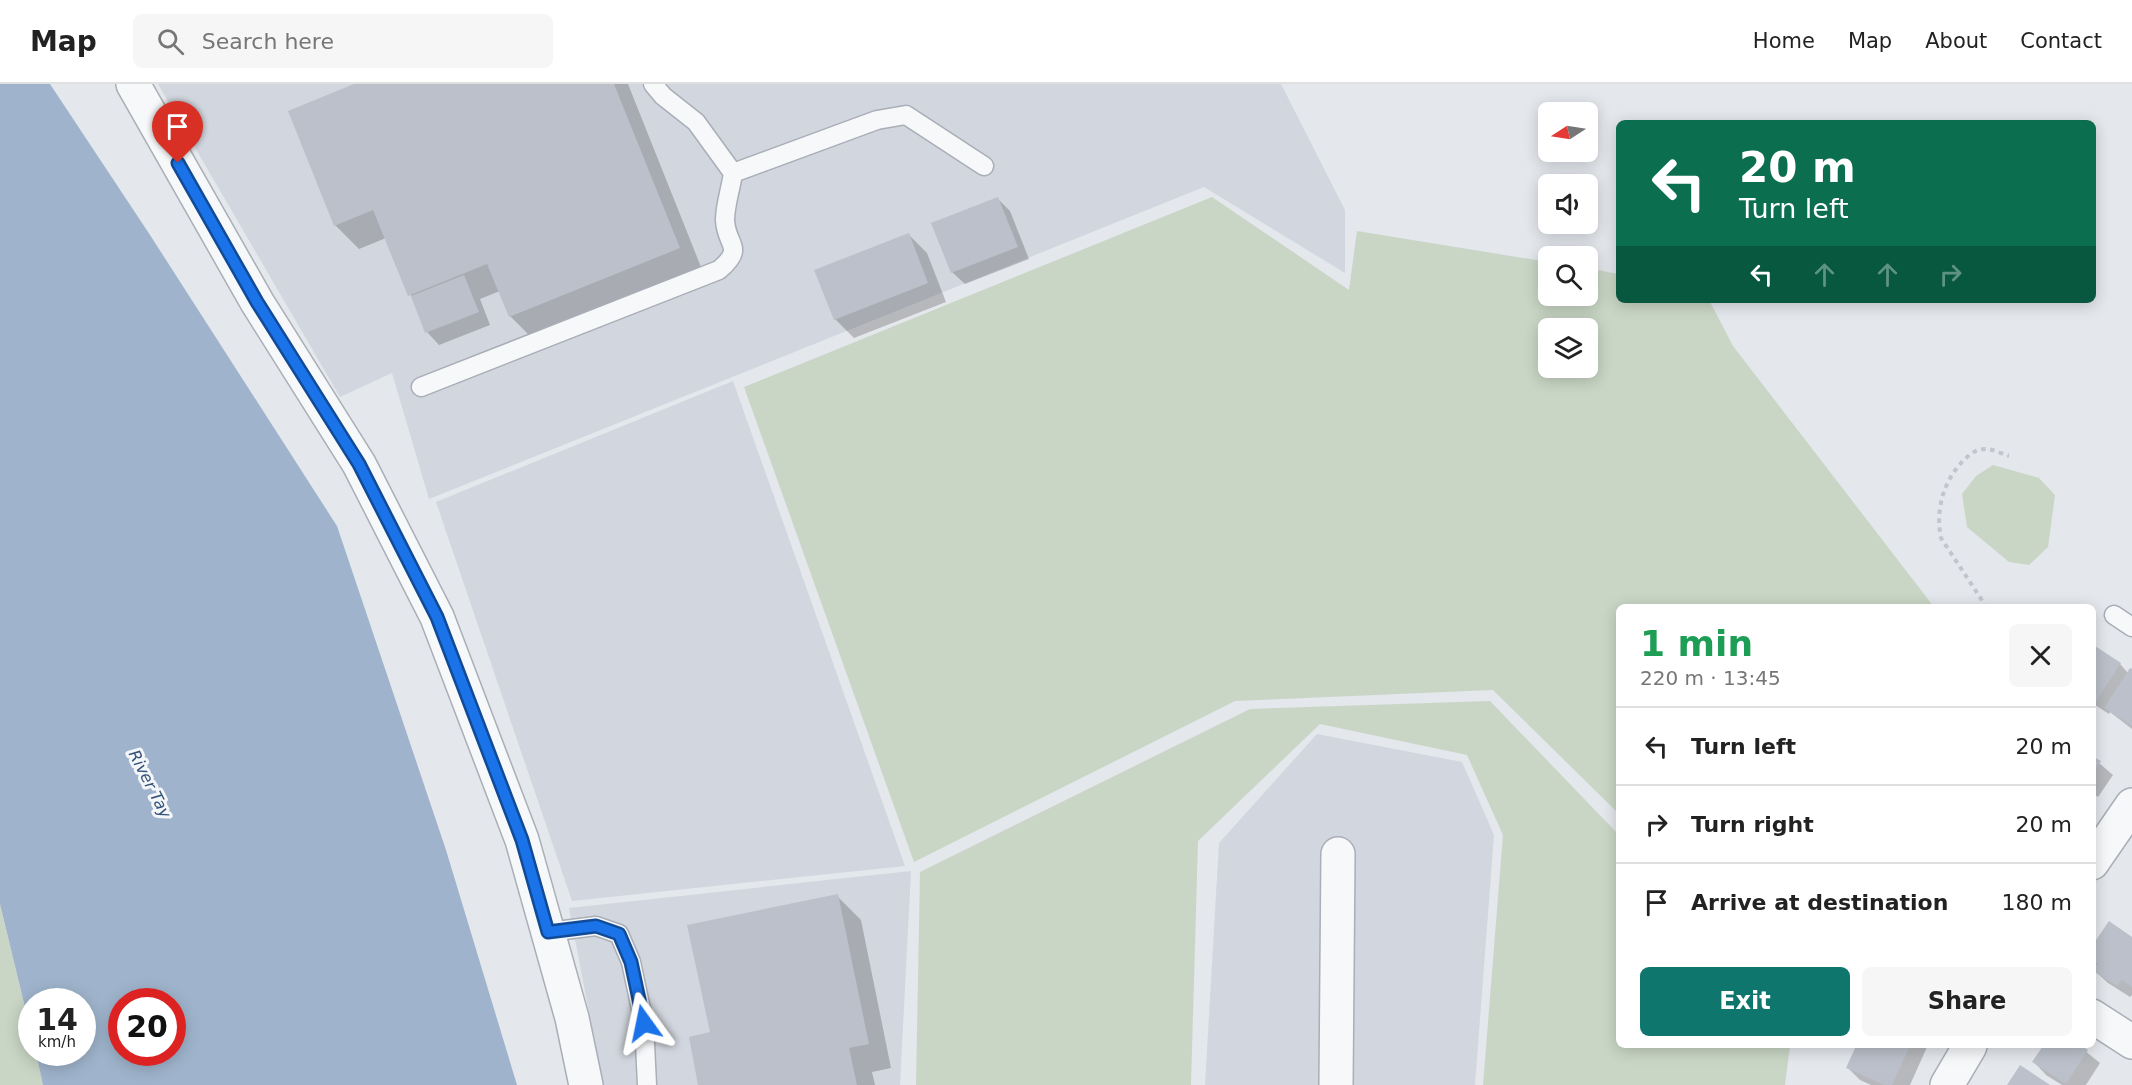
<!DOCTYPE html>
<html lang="en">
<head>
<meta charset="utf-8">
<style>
  body { margin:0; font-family:"DejaVu Sans",sans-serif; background:#f6f6f6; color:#222; height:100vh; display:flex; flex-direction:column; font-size:22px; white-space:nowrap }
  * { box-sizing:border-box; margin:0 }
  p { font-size:20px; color:#767676 }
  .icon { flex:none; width:33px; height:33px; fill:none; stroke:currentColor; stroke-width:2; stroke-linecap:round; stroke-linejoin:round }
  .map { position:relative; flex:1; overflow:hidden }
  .details { position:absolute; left:1616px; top:520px; width:480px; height:444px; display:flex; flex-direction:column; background:#fff; border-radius:9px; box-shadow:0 3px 15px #0003 }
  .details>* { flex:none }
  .guide { position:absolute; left:1616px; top:36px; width:480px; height:183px; border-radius:9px; box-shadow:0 3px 15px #0003; background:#0b6e4f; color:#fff; overflow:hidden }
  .needle { width:39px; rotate:258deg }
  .fabs { position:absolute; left:1538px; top:18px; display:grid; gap:12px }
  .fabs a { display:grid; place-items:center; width:60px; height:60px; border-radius:9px; background:#fff; box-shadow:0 3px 15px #0003; font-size:30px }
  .speed { position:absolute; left:18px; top:904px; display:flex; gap:12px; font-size:30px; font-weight:700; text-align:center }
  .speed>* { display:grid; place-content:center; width:78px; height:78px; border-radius:50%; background:#fff; box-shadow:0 3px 15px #0003; line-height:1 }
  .speed small { font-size:15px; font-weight:400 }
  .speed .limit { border:9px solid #d22; background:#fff; color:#111 }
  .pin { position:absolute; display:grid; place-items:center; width:51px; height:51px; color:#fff; margin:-62px -26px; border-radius:50% 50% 50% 0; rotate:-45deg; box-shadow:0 0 6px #0007 }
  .pin .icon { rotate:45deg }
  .me { position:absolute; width:66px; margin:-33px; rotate:348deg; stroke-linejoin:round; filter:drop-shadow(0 0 4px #0008) }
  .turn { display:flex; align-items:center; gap:21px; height:126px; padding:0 24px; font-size:27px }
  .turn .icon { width:78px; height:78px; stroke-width:2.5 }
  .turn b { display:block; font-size:42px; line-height:51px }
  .lanes { display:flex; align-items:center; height:57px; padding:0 24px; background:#0003; justify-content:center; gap:30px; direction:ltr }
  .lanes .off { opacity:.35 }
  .round { display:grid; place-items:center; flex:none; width:63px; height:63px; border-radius:9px; background:#f6f6f6 }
  .head { display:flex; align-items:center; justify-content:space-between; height:102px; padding:0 24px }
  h1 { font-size:36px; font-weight:600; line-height:45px; color:#1e9e55 }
  .button { display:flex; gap:12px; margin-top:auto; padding:12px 24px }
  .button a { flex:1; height:69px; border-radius:9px; background:#0f766e; color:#fff; font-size:24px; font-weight:600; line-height:69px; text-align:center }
  .button a+a { background:#f6f6f6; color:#222 }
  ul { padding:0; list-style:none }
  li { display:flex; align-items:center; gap:18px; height:78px; padding:0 24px; border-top:2px solid #e0e0e0 }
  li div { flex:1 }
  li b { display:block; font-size:22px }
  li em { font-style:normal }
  header { display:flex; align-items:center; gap:36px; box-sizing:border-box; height:84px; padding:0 30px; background:#fff; border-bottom:2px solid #e0e0e0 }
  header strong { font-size:28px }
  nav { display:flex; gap:33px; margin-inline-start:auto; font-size:21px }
  .search { width:420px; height:54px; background:#f6f6f6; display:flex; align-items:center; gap:15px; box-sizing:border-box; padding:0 21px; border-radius:9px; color:#767676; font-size:22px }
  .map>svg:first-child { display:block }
  .built { fill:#d2d6de }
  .green { fill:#c9d6c5; fill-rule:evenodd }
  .water { fill:#9fb4cc; fill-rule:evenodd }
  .shadow { fill:#0003 }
  .building { fill:#bbc0ca }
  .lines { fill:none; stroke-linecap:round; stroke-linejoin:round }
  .lane-casing { stroke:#a9aeb7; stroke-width:21 }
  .street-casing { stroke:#a9aeb7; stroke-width:36 }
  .path { stroke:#c2c5cb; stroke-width:4; stroke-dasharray:4.5 4.5; stroke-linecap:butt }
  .lane { stroke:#f7f8fa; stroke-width:18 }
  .street { stroke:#f7f8fa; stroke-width:33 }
  .route-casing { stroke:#114b97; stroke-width:15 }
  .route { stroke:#1a73e8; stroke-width:10 }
  .labels { text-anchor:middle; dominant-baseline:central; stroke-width:6; stroke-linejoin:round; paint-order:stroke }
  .water-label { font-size:16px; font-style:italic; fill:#34527a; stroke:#f4f6f9 }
</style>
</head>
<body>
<header>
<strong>Map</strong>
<div class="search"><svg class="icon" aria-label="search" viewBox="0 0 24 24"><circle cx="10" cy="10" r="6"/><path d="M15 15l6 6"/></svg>Search here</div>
<nav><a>Home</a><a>Map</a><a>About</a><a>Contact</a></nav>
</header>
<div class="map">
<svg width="2132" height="1001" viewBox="0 0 2132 1001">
  <rect width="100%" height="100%" fill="#e4e7ec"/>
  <g class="built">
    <path d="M 158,0 L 1281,0 L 1345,126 L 1345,189 L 1204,103 L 429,415 L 392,289 L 340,313 Z"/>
    <path d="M 733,297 L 905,782 L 572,817 L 436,418 Z"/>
    <path d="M 1317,650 L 1462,678 L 1494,751 L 1475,1001 L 1205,1001 L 1219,759 Z"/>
    <path d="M 911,787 L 900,1001 L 603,1001 L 569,824 Z"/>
  </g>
  <g class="green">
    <path d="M 1212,113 L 1349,206 L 1357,147 L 1548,178 L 1548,212 L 1587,212 L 1587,184 L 1618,190 L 1618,216 L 1709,216 L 1733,262 L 1934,523 L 1618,524 L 1618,729 L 1493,606 L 1235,617 L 914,778 L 744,303 ZM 1548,244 L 1587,244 L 1587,284 L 1548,284 Z"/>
    <path d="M 1993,381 L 2039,394 L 2055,411 L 2048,463 L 2029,481 L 2009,478 L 1967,443 L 1962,410 L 1976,392 Z"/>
    <path d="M 1490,617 L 1618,750 L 1618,962 L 1790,962 L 1785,1001 L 1483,1001 L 1503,751 L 1467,671 L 1320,640 L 1198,757 L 1191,1001 L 916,1001 L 920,788 L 1250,625 Z"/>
    <path d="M 0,820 L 31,948 L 32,969 L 36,969 L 43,1001 L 0,1001 Z"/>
  </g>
  <path class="water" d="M 0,0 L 50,0 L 150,151 L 337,442 L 446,766 L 517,1001 L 43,1001 L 36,969 L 82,969 L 82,918 L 32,918 L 31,948 L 0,820 ZM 122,918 L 172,918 L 172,969 L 122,969 Z"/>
  <g class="shadow">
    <path d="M 358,0 L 628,0 L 703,188 L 534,256 L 510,232 L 500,207 L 480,215 L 490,241 L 439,261 L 427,248 L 386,154 L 359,165 L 335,141 Z"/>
    <path d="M 998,115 L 1010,127 L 1029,175 L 965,200 L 952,188 Z"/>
    <path d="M 909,151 L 927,169 L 946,218 L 854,254 L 835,235 Z"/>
    <path d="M 2092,562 L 2120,580 L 2128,589 L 2132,587 L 2132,645 L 2110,628 L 2109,630 L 2092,619 Z"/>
    <path d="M 2092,673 L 2113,691 L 2098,713 L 2092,709 Z"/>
    <path d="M 837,812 L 861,836 L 891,984 L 872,988 L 875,1001 L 700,1001 L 711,950 Z"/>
    <path d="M 2132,854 L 2132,911 L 2130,913 L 2108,899 L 2095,887 L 2098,883 L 2092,878 L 2092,865 Z"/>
    <path d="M 1858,962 L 1925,962 L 1927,963 L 1910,1001 L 1871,1001 L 1860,996 L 1848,984 Z"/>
    <path d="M 2045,962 L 2079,962 L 2100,979 L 2086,1001 L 2062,1001 L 2046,991 L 2034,978 Z"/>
  </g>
  <g class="building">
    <path d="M 354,0 L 614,0 L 680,164 L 509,233 L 487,180 L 408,212 L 373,126 L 334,142 L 288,27 Z"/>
    <path d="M 998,113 L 1018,163 L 951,189 L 931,139 Z"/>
    <path d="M 909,149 L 928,199 L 834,236 L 814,186 Z"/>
    <path d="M 464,191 L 479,228 L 425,249 L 411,212 Z"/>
    <path d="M 2092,560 L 2121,579 L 2095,619 L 2092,617 Z"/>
    <path d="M 2130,584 L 2132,585 L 2132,642 L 2104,624 Z"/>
    <path d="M 2092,672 L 2101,677 L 2092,691 Z"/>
    <path d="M 838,810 L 869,960 L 849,964 L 857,1001 L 698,1001 L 689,953 L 710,948 L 687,841 Z"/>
    <path d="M 2109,837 L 2132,853 L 2132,903 L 2122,896 L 2117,902 L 2093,887 L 2098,880 L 2092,877 L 2092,862 Z"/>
    <path d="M 1856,962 L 1910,962 L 1892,1001 L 1884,1001 L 1846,984 Z"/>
    <path d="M 2043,962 L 2082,962 L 2088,966 L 2066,1000 L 2032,978 Z"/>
    <path d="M 2020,981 L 2050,1001 L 2007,1001 Z"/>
  </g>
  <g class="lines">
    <g class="lane-casing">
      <g id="lane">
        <path d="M 733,89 L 877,36 L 906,31 L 984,82"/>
        <path d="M 421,303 L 719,186 C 746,163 726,162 725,136 C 725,121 731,104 733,89 L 696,38 L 663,12 L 653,0"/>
        <path d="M 2114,531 L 2132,543"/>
        <path d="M 548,848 L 596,842 L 619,850 L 631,878 L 644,939 L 647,1001"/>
      </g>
    </g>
    <g class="street-casing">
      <g id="street">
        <path d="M 133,0 L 257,218 L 359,380 L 437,533 L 522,756 L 572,934 L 586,1001"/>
        <path d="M 2092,779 L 2132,721"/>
        <path d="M 2092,932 L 2132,958"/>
        <path d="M 1336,1001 L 1338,770"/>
        <path d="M 1947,1001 L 1970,962"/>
      </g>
    </g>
    <path class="path" d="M 1987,524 L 1941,454 C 1935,425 1944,395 1965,375 C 1971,369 1977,365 1986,365 C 1993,365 2002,370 2009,372"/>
    <use href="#lane" class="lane"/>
    <use href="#street" class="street"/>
  </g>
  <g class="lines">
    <g class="route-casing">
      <path id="route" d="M 178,79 L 257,218 L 359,380 L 437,533 L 522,756 L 548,848 L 596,842 L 619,850 L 631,878 L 644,939"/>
    </g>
    <use href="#route" class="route"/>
  </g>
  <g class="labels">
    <g class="water-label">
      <text transform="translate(150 700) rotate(63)">River Tay</text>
    </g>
  </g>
</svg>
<div class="fabs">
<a><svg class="needle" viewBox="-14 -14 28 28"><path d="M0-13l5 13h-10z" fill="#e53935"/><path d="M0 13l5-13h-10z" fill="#767676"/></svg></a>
<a><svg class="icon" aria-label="sound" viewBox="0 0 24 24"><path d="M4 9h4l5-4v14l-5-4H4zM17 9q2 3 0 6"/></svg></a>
<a><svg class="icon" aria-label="search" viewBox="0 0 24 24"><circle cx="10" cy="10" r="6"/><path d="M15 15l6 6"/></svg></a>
<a><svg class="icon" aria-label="layers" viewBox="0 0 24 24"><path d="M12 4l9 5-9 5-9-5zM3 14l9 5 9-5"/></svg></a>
</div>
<div class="speed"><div>14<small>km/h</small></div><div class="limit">20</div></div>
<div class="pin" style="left:178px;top:79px;background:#d93025"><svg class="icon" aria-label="arrive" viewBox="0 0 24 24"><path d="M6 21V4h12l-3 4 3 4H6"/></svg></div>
<svg class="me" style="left:644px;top:939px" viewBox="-20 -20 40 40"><path d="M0-17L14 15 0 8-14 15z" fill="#1a73e8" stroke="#fff" stroke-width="4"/></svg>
<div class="guide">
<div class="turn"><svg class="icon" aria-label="left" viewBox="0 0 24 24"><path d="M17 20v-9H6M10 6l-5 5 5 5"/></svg><div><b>20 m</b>Turn left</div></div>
<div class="lanes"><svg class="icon" aria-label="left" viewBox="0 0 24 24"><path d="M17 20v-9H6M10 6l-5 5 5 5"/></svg><svg class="icon off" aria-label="ahead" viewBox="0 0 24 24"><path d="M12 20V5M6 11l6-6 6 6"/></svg><svg class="icon off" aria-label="ahead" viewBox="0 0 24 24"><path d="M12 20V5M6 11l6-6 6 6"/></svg><svg class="icon off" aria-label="right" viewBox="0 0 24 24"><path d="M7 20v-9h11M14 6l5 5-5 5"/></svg></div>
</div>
<section class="details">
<div class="head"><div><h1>1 min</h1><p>220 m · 13:45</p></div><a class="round"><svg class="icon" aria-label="close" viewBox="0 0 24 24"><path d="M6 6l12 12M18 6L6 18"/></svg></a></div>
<ul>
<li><svg class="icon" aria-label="left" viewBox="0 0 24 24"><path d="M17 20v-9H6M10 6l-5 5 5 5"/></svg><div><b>Turn left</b></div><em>20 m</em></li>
<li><svg class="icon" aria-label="right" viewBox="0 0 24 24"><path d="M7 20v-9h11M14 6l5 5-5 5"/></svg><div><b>Turn right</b></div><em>20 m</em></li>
<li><svg class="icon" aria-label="arrive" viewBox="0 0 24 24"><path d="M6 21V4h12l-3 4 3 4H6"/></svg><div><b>Arrive at destination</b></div><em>180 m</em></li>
</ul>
<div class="button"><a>Exit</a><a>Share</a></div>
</section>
</div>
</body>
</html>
